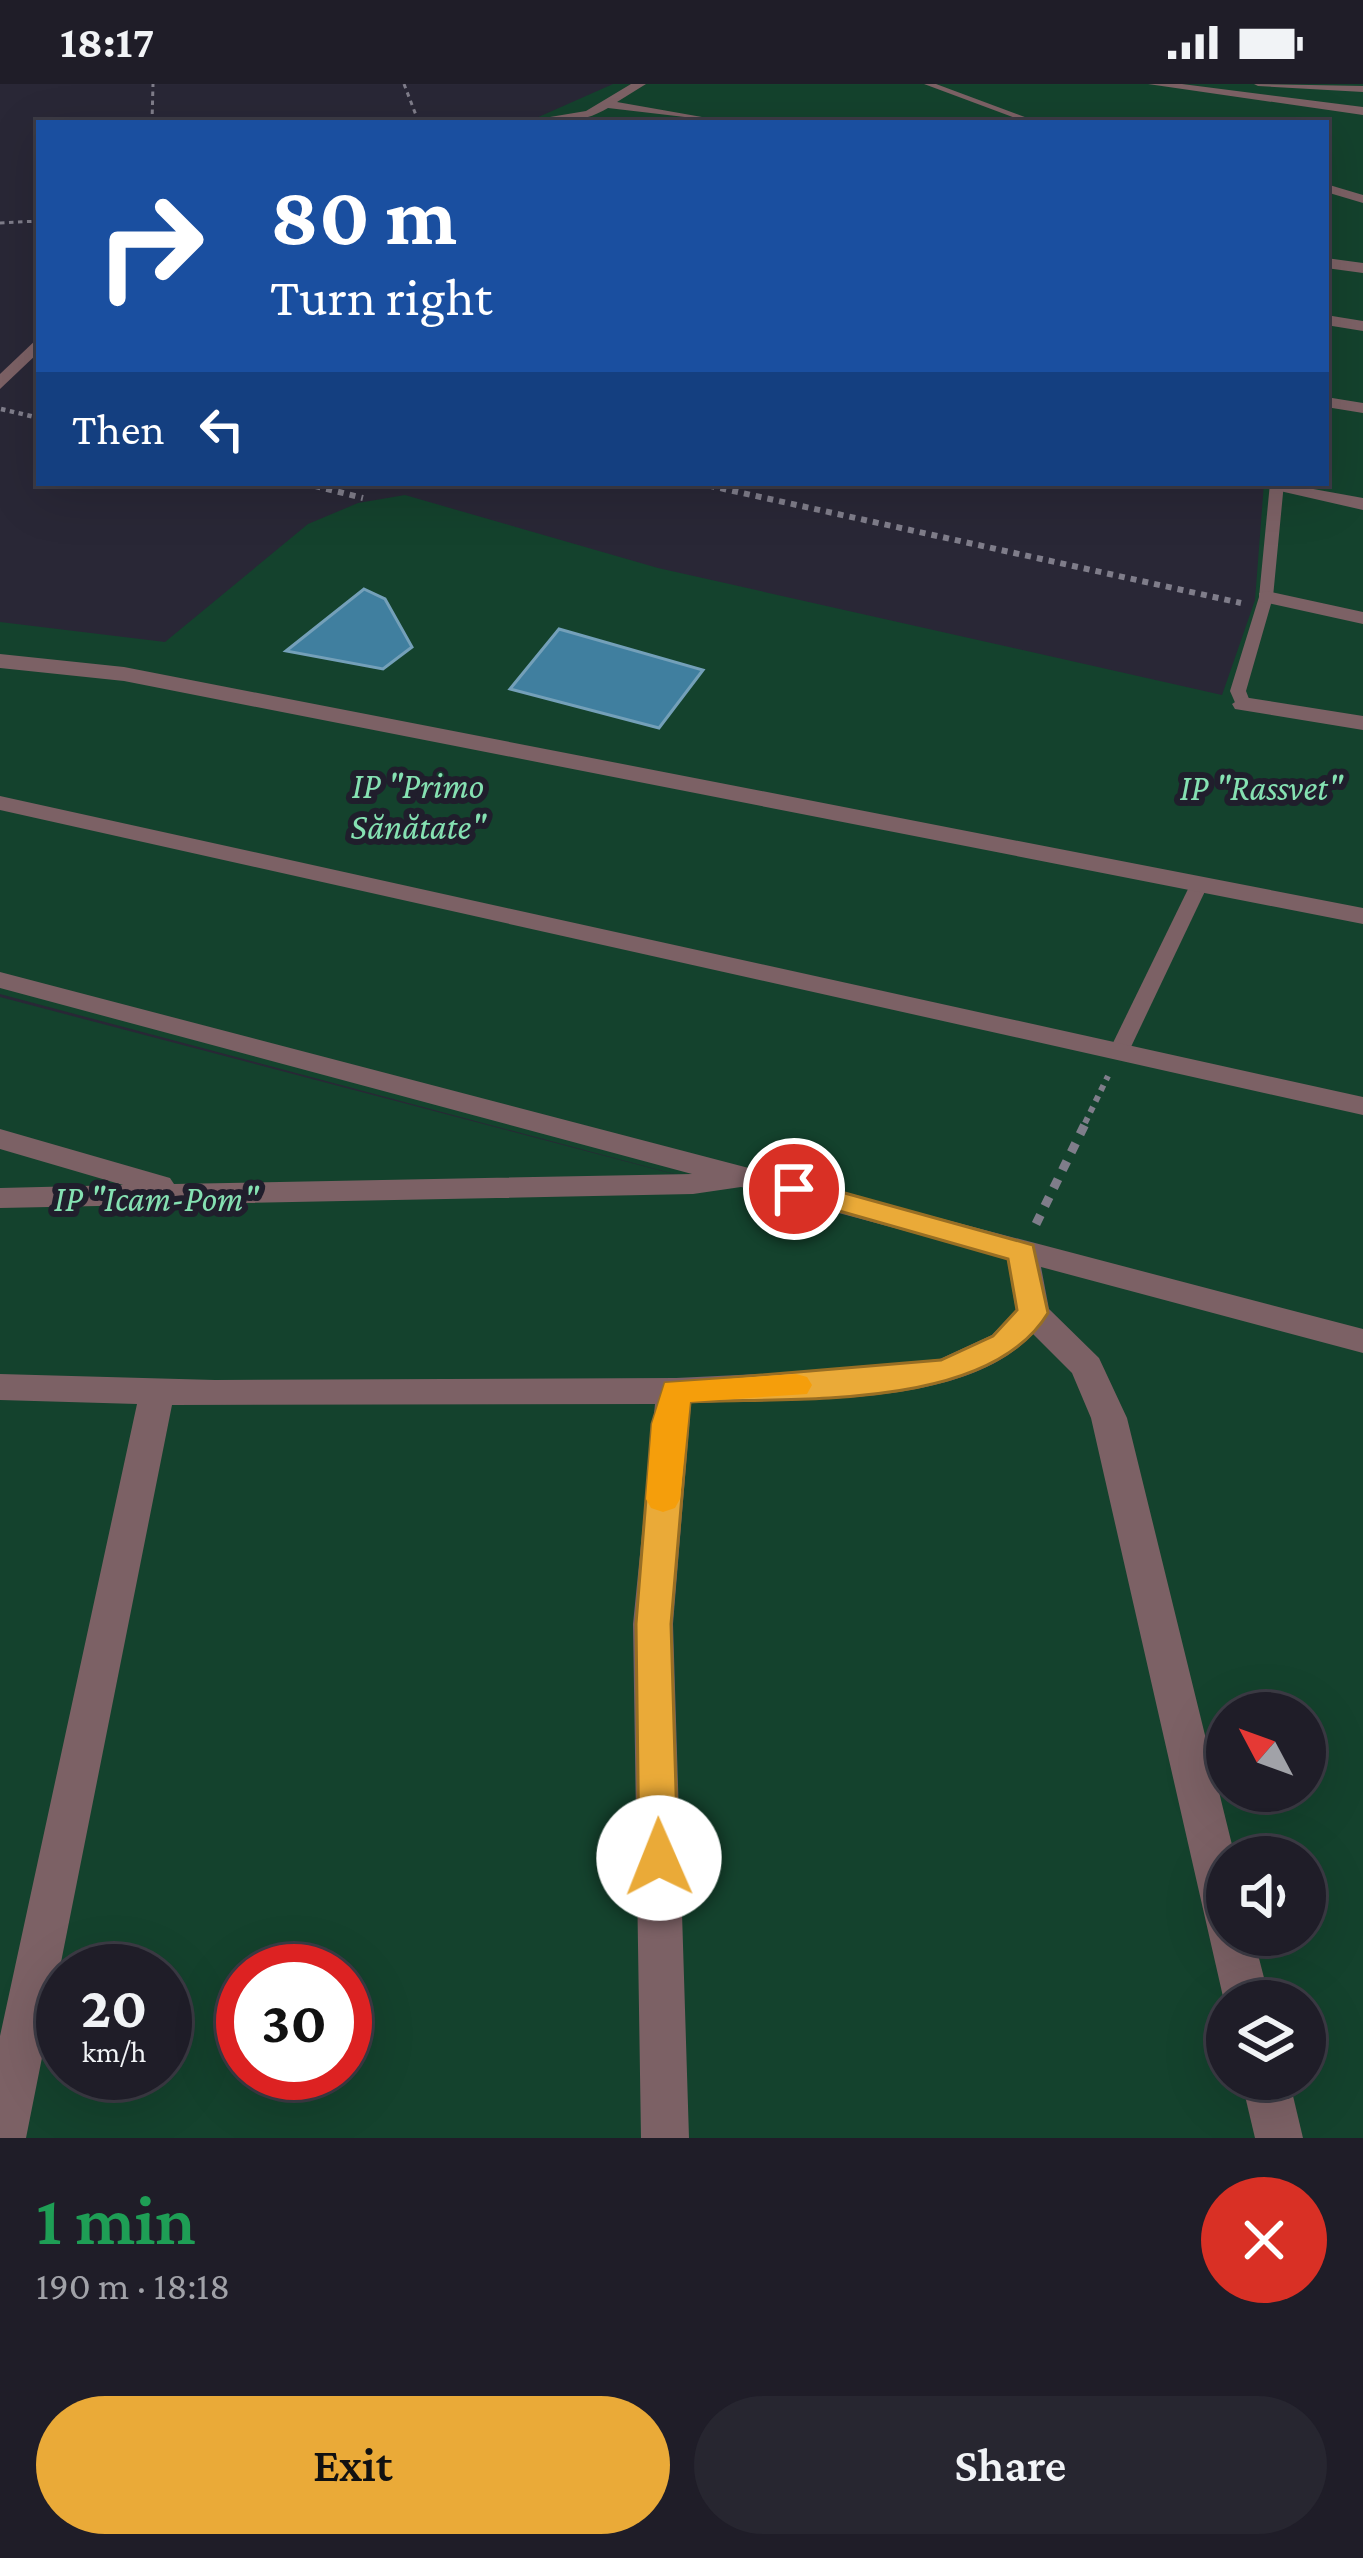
<!DOCTYPE html>
<html lang="en">
<head>
<meta charset="utf-8">
<style>
  body { margin:0; font-family:"Crimson Pro",serif; background:#272630; color:#f1f3f6; height:100vh; display:flex; flex-direction:column; font-size:45px; white-space:nowrap }
  * { box-sizing:border-box; margin:0 }
  p { font-size:39px; color:#a1a2a8 }
  .icon { flex:none; width:66px; height:66px; fill:none; stroke:currentColor; stroke-width:2; stroke-linecap:round; stroke-linejoin:round }
  .map { position:relative; height:2054px; overflow:hidden }
  .sheet { display:flex; flex-direction:column; background:#1f1d28; flex:1 }
  .sheet>* { flex:none }
  .banner { position:absolute; left:36px; top:36px; width:1293px; height:366px; border-radius:0px; box-shadow:0 12px 48px #0002,0 0 0 3px #3c3b45; background:#1a4fa0; color:#fff; overflow:hidden }
  .needle { width:78px; rotate:311deg }
  .fabs { position:absolute; left:1206px; top:1608px; display:grid; gap:24px }
  .fabs a { display:grid; place-items:center; width:120px; height:120px; border-radius:50%; background:#1f1d28; box-shadow:0 12px 48px #0002,0 0 0 3px #3c3b45; font-size:60px }
  .speed { position:absolute; left:36px; top:1860px; display:flex; gap:24px; font-size:60px; font-weight:700; text-align:center }
  .speed>* { display:grid; place-content:center; width:156px; height:156px; border-radius:50%; background:#1f1d28; box-shadow:0 12px 48px #0002,0 0 0 3px #3c3b45; line-height:1 }
  .speed small { font-size:30px; font-weight:400 }
  .speed .limit { border:18px solid #d22; background:#fff; color:#111 }
  .pin { position:absolute; display:grid; place-items:center; width:102px; height:102px; color:#fff; margin:-51px; border:6px solid #fff; border-radius:50%; box-shadow:0 3px 12px #0007 }
  .me { position:absolute; width:132px; margin:-66px; rotate:359deg; stroke-linejoin:round; filter:drop-shadow(0 0 9px #0008) }
  .turn { display:flex; align-items:center; gap:42px; height:252px; padding:0 36px; font-size:54px }
  .turn .icon { width:156px; height:156px; stroke-width:2.5 }
  .turn b { display:block; font-size:84px; line-height:102px }
  .then { display:flex; align-items:center; height:114px; padding:0 36px; background:#0003; gap:24px; font-size:45px }
  .round { display:grid; place-items:center; flex:none; width:126px; height:126px; border-radius:63px; background:#272630 }
  .head { display:flex; align-items:center; justify-content:space-between; height:204px; padding:0 36px }
  h1 { font-size:72px; font-weight:600; line-height:90px; color:#1e9e55 }
  .cta { display:flex; gap:24px; margin-top:auto; padding:24px 36px }
  .cta a { flex:1; height:138px; border-radius:72px; background:#eaaa38; color:#111; font-size:48px; font-weight:600; line-height:138px; text-align:center }
  .cta a+a { background:#272630; color:#f1f3f6 }
  .status { display:flex; justify-content:space-between; align-items:center; height:84px; padding:0 60px; background:#1f1d28; direction:ltr }
  .status svg { height:33px; fill:currentColor }
  .map>svg:first-child { display:block }
  .green { fill:#14422d; fill-rule:evenodd }
  .water { fill:#407f9f; stroke:#74a0b9; stroke-width:3 }
  .lines { fill:none; stroke-linecap:round; stroke-linejoin:round }
  .path-far3 { stroke:#7f7d8a; stroke-width:3; stroke-dasharray:4.5 4.5; stroke-linecap:butt }
  .path-far2 { stroke:#7f7d8a; stroke-width:4.5; stroke-dasharray:4.5 4.5; stroke-linecap:butt }
  .path-far1 { stroke:#7f7d8a; stroke-width:6; stroke-dasharray:6 6; stroke-linecap:butt }
  .path { stroke:#7f7d8a; stroke-width:9; stroke-dasharray:10 10; stroke-linecap:butt }
  .service { fill:#7c6165; fill-rule:evenodd }
  .minor { fill:#7c6165; fill-rule:evenodd }
  .route { fill:#eaaa38; stroke:#986e24; stroke-width:3 }
  .slow { fill:#f59e0b }
  .labels { text-anchor:middle; dominant-baseline:central; stroke-width:12; stroke-linejoin:round; paint-order:stroke }
  .park-label { font-size:36px; font-style:italic; fill:#85e1b2; stroke:#201e2c }
</style>
</head>
<body>
<div class="status"><b>18:17</b><svg viewBox="0 0 49 12"><path d="M0 12V9h3v3zM5 12V6h3v6zM10 12V3h3v9zM15 12V0h3v12zM26 1h20v11H26zM47 4h2v5h-2z"/></svg></div>
<div class="map">
<svg width="1363" height="2054" viewBox="0 0 1363 2054">
  <rect width="100%" height="100%" fill="#292736"/>
  <path class="green" d="M 613,0 L 1363,0 L 1363,2054 L 0,2054 L 0,913 L 753,1111 L 0,910 L 0,538 L 165,558 L 308,440 L 358,419 L 405,411 L 658,484 L 1222,611 L 1255,516 L 1264,399 L 1326,399 L 1326,39 L 525,39 ZM 1227,1629 L 1305,1629 L 1305,1707 L 1227,1707 ZM 1227,1773 L 1305,1773 L 1305,1851 L 1227,1851 ZM 63,1887 L 165,1887 L 165,1989 L 63,1989 ZM 243,1887 L 345,1887 L 345,1989 L 243,1989 ZM 1227,1917 L 1305,1917 L 1305,1995 L 1227,1995 Z"/>
  <g class="water">
    <path d="M 364,505 L 385,515 L 412,563 L 383,585 L 286,567 Z"/>
    <path d="M 559,545 L 703,586 L 659,644 L 510,605 Z"/>
  </g>
  <g class="lines">
    <g class="path-far3">
      <path d="M 404,0 L 419,39"/>
      <path d="M 152,39 L 153,0"/>
      <path d="M 0,139 L 39,137"/>
    </g>
    <g class="path-far2">
      <path d="M 1,325 L 39,334"/>
      <path d="M 303,399 L 312,401"/>
      <path d="M 697,399 L 707,401"/>
    </g>
    <g class="path-far1">
      <path d="M 303,399 L 363,414"/>
      <path d="M 697,399 L 1241,519"/>
      <path d="M 1085,1039 L 1108,992"/>
    </g>
    <path class="path" d="M 1036,1140 L 1087,1036"/>
    <g class="service">
      <path d="M 924,0 L 936,0 L 1041,39 L 1029,39 Z"/>
      <path d="M 1254,0 L 1363,2 L 1363,8 L 1258,2 Z"/>
      <path d="M 1270,399 L 1284,399 L 1273,513 L 1246,607 L 1251,620 L 1243,625 L 1237,623 L 1230,607 L 1259,513 Z"/>
      <path d="M 1199,796 L 1208,801 L 1130,965 L 1127,969 L 1113,969 L 1110,965 L 1190,801 Z"/>
    </g>
    <g class="minor">
      <path d="M 631,0 L 646,0 L 617,18 L 736,39 L 608,24 C 590,35 562,42 544,34 L 586,27 Z"/>
      <path d="M 1148,0 L 1182,0 L 1363,23 L 1363,31 Z"/>
      <path d="M 1326,100 L 1363,111 L 1363,119 L 1326,108 Z"/>
      <path d="M 1326,174 L 1363,179 L 1363,189 L 1326,184 Z"/>
      <path d="M 1326,231 L 1363,237 L 1363,247 L 1326,241 Z"/>
      <path d="M 39,253 L 39,268 L 0,305 L 0,290 Z"/>
      <path d="M 1326,313 L 1363,319 L 1363,329 L 1326,323 Z"/>
      <path d="M 1280,399 L 1363,414 L 1363,426 L 1267,404 Z"/>
      <path d="M 1266,507 L 1363,528 L 1363,540 L 1259,517 L 1259,509 Z"/>
      <path d="M 0,570 L 124,583 L 1363,824 L 1363,840 L 124,597 L 0,584 Z"/>
      <path d="M 1243,613 L 1363,632 L 1363,646 L 1235,625 L 1232,620 Z"/>
      <path d="M 0,712 L 1363,1013 L 1363,1031 L 0,726 Z"/>
      <path d="M 0,888 L 1363,1245 L 1363,1269 L 1041,1183 L 1049,1225 L 1099,1274 L 1127,1334 L 1235,1773 L 1227,1773 L 1227,1851 L 1253,1851 L 1270,1917 L 1227,1917 L 1227,1924 L 1224,1917 L 1091,1334 L 1072,1289 L 1033,1250 C 962,1327 789,1314 691,1319 L 673,1540 L 689,2054 L 641,2054 L 633,1540 L 655,1320 L 172,1321 L 26,2054 L 0,2054 L 0,1952 L 137,1320 L 0,1316 L 0,1290 L 215,1296 L 676,1294 L 844,1286 L 940,1275 L 992,1251 L 1016,1226 L 1007,1174 L 741,1103 L 693,1110 L 0,1124 L 0,1104 L 123,1101 L 0,1065 L 0,1045 L 170,1094 L 174,1100 L 692,1090 L 0,904 Z"/>
      <path d="M 1241,1995 L 1289,1995 L 1303,2054 L 1255,2054 Z"/>
    </g>
  </g>
  <path class="route" d="M 794,1095 L 1033,1161 L 1048,1229 C 988,1328 792,1313 690,1318 L 671,1540 L 678,1774 L 673,1786 L 659,1791 L 645,1786 L 639,1774 L 636,1540 L 652,1340 L 665,1299 L 941,1276 L 993,1252 L 1017,1226 L 1008,1175 L 783,1111 L 779,1105 L 783,1098 Z"/>
  <path class="slow" d="M 796,1290 L 807,1293 L 812,1301 L 807,1310 L 690,1318 L 680,1415 L 675,1424 L 663,1428 L 651,1424 L 646,1415 L 652,1340 L 665,1299 Z"/>
  <g class="labels">
    <g class="park-label">
      <text x="418" y="702">IP "Primo<tspan x="418" dy="41">Sănătate"</tspan></text>
      <text x="1261" y="704">IP "Rassvet"</text>
      <text x="156" y="1115">IP "Icam-Pom"</text>
    </g>
  </g>
</svg>
<div class="fabs">
<a><svg class="needle" viewBox="-14 -14 28 28"><path d="M0-13l5 13h-10z" fill="#e53935"/><path d="M0 13l5-13h-10z" fill="#a1a2a8"/></svg></a>
<a><svg class="icon" aria-label="sound" viewBox="0 0 24 24"><path d="M4 9h4l5-4v14l-5-4H4zM17 9q2 3 0 6"/></svg></a>
<a><svg class="icon" aria-label="layers" viewBox="0 0 24 24"><path d="M12 4l9 5-9 5-9-5zM3 14l9 5 9-5"/></svg></a>
</div>
<div class="speed"><div>20<small>km/h</small></div><div class="limit">30</div></div>
<div class="pin" style="left:794px;top:1105px;background:#d93025"><svg class="icon" aria-label="arrive" viewBox="0 0 24 24"><path d="M6 21V4h12l-3 4 3 4H6"/></svg></div>
<svg class="me" style="left:659px;top:1774px" viewBox="-20 -20 40 40"><circle r="19" fill="#fff"/><path d="M0-13L10 11 0 6-10 11z" fill="#eaaa38"/></svg>
<div class="banner">
<div class="turn"><svg class="icon" aria-label="right" viewBox="0 0 24 24"><path d="M7 20v-9h11M14 6l5 5-5 5"/></svg><div><b>80 m</b>Turn right</div></div>
<div class="then">Then<svg class="icon" aria-label="left" viewBox="0 0 24 24"><path d="M17 20v-9H6M10 6l-5 5 5 5"/></svg></div>
</div>
</div>
<section class="sheet">
<div class="head"><div><h1>1 min</h1><p>190 m · 18:18</p></div><a class="round" style="background:#d93025;color:#fff"><svg class="icon" aria-label="close" viewBox="0 0 24 24"><path d="M6 6l12 12M18 6L6 18"/></svg></a></div>
<div class="cta"><a>Exit</a><a>Share</a></div>
</section>
</body>
</html>
